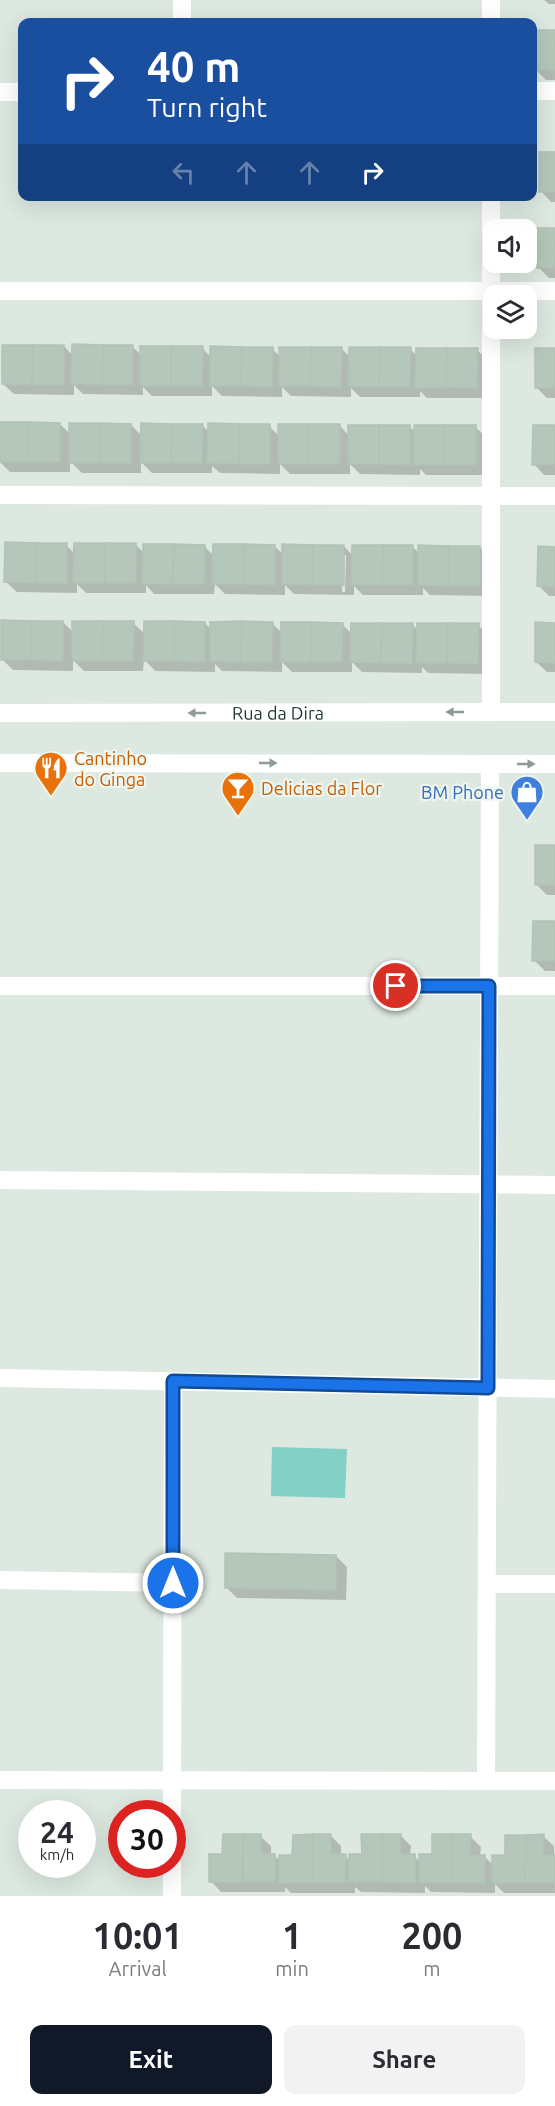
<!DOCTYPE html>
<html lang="en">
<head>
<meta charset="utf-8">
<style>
  body { margin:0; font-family:Ubuntu,sans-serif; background:#f2f2f3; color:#2b2b33; height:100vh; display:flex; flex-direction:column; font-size:22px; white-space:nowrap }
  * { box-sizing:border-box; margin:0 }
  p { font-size:20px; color:#7c7c81 }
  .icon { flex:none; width:33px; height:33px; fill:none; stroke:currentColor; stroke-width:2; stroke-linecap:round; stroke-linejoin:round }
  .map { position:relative; height:1896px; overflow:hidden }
  .drawer { display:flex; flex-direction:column; background:#fff; flex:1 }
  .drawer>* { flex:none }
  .top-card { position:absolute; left:18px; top:18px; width:519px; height:183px; border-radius:12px; box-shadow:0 6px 24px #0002; background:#1a4fa0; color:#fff; overflow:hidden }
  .tools { position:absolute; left:483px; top:219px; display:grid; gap:12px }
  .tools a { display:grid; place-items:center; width:54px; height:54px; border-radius:12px; background:#fff; box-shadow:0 6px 24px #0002; font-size:30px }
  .speed { position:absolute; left:18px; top:1800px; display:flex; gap:12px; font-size:30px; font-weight:700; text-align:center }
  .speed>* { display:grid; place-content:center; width:78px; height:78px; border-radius:50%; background:#fff; box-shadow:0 6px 24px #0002; line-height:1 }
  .speed small { font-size:15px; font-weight:400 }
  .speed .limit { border:9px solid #d22; background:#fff; color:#111 }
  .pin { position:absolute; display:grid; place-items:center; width:51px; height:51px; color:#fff; margin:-26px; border:3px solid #fff; border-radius:50%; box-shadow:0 2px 6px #0007 }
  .me { position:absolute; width:66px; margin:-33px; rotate:0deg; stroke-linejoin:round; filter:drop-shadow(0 0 4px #0008) }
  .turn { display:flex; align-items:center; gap:21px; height:126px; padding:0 30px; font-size:27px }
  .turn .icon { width:78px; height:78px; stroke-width:2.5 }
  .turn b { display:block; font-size:42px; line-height:51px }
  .lanes { display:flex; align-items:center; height:57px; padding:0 30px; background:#0003; justify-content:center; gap:30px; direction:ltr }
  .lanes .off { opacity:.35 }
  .eta { display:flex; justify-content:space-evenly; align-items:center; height:102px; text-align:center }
  .eta b { font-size:36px; font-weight:600; line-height:42px }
  .primary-button { display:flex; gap:12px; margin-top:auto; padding:12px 30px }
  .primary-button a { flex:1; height:69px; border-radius:12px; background:#111827; color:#fff; font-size:24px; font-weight:600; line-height:69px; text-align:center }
  .primary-button a+a { background:#f2f2f3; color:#2b2b33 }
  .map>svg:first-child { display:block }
  .water { fill:#83d0c6 }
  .shadow { fill:#0003; fill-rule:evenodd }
  .building { fill:#b5c7bb; stroke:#b0c3b5; stroke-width:1.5 }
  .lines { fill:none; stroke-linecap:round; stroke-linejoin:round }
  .minor { stroke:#fff; stroke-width:18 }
  .oneway { fill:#8f9c94 }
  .route-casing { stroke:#114b97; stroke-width:15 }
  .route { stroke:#1a73e8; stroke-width:10 }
  .labels { text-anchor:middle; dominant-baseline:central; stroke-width:4.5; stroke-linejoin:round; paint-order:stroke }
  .street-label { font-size:18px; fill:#1f382a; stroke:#edf6ef }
  .food-label { font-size:18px; fill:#c56008; stroke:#edf6ef; text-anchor:start }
  .shop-label { font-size:18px; fill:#366cbe; stroke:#edf6ef; text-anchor:end }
</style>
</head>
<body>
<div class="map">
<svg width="555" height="1896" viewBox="0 0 555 1896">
  <rect width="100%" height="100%" fill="#dde9e0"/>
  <path class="water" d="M 272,1447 L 347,1449 L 345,1498 L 271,1496 Z"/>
  <g class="shadow">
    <path d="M 544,0 L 555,0 L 555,4 L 549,4 Z"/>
    <path d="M 555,32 L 555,80 L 546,80 L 536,70 Z"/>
    <path d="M 555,154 L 555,202 L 551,202 L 541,191 Z"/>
    <path d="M 555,230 L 555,278 L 549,278 L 538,267 Z"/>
    <path d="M 64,346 L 73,356 L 133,347 L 142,356 L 202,348 L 212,358 L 272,349 L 281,357 L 341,348 L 350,357 L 410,349 L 417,356 L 477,350 L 488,360 L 488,398 L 427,398 L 420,391 L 420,397 L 360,397 L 351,388 L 351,397 L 291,396 L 282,387 L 282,397 L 222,396 L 212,386 L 212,396 L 152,396 L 143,387 L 143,395 L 83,394 L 74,385 L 74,395 L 14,394 L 3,384 Z"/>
    <path d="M 555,350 L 555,398 L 547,398 L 536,387 Z"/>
    <path d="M 60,424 L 71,435 L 131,425 L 142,436 L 202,425 L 209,432 L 269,426 L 279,436 L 340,426 L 349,436 L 410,427 L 416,433 L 475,427 L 486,437 L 486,475 L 426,475 L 420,469 L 420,475 L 360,474 L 350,464 L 350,474 L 290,474 L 280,464 L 280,474 L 220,473 L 212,466 L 212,473 L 152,473 L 141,462 L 141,473 L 82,473 L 70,461 L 70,472 L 10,472 L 0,462 Z"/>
    <path d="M 555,426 L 555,475 L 544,475 L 534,464 Z"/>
    <path d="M 66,545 L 75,554 L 136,545 L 144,553 L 204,546 L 214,556 L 274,546 L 284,555 L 344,546 L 353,556 L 413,547 L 420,554 L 480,547 L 491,558 L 490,596 L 430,595 L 423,588 L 423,595 L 363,595 L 354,586 L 354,595 L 294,594 L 285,585 L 285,595 L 225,594 L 215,584 L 214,594 L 154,594 L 146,585 L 146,593 L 86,593 L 77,584 L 77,593 L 17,592 L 6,582 ZM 343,555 L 346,555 L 345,592 L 342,592 Z"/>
    <path d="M 555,548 L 555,596 L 549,596 L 539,586 Z"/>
    <path d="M 63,622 L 74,633 L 133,623 L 145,634 L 205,623 L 212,631 L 272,623 L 282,633 L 342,624 L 352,634 L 412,624 L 418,630 L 478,625 L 489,635 L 488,674 L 428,673 L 422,667 L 422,673 L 362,672 L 352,662 L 352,672 L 292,672 L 282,662 L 282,672 L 222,671 L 215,664 L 215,672 L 155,671 L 144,659 L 143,671 L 84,671 L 73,660 L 73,671 L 13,670 L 2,659 Z"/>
    <path d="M 555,624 L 555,672 L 547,672 L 536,662 Z"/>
    <path d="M 555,847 L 555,895 L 547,895 L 536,884 Z"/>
    <path d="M 555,923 L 555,971 L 545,971 L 534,960 Z"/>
    <path d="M 336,1556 L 347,1567 L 346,1600 L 237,1598 L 226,1587 Z"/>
    <path d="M 224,1835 L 260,1836 L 271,1846 L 271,1856 L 275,1856 L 281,1862 L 331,1836 L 341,1846 L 341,1856 L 345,1856 L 350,1861 L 400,1835 L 411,1846 L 410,1856 L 414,1856 L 420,1862 L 470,1836 L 481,1847 L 480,1856 L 484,1856 L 493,1865 L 543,1836 L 554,1846 L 555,1893 L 504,1893 L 495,1884 L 495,1893 L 431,1892 L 425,1886 L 425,1893 L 361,1892 L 355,1887 L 355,1893 L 291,1893 L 285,1887 L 285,1892 L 221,1892 L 211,1881 L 224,1856 Z"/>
  </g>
  <g class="building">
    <path d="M 535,30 L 555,30 L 555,70 L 534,70 Z"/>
    <rect x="539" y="152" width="16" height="40"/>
    <rect x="537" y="228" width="18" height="40"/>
    <path d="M 72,344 L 103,345 L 102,385 L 71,384 Z"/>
    <path d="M 2,345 L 33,345 L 32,385 L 2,384 Z"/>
    <path d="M 33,345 L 64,345 L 64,385 L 32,385 Z"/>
    <path d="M 103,345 L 133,345 L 133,385 L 102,385 Z"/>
    <rect x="140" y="346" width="31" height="40"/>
    <path d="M 171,346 L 203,346 L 202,386 L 171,386 Z"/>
    <path d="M 210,346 L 242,347 L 241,386 L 210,386 Z"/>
    <path d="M 242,347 L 273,347 L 272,387 L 241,386 Z"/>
    <path d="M 279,347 L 311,347 L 310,386 L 279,386 Z"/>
    <path d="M 311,347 L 342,347 L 341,387 L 310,386 Z"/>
    <path d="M 349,347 L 380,347 L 379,387 L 348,386 Z"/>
    <path d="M 380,347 L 411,347 L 410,387 L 379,387 Z"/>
    <path d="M 416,348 L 447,348 L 446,387 L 415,388 Z"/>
    <path d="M 447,348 L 478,348 L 477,388 L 446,387 Z"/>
    <rect x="535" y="348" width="20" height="40"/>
    <rect x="0" y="422" width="29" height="40"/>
    <path d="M 29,422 L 60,423 L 60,462 L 29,462 Z"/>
    <rect x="69" y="423" width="31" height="40"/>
    <path d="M 100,423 L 131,424 L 131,463 L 100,463 Z"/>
    <path d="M 141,423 L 172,424 L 171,463 L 140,463 Z"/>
    <path d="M 208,423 L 239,424 L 239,464 L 207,463 Z"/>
    <path d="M 172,424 L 203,424 L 202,463 L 171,463 Z"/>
    <rect x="239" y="424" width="31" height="40"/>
    <rect x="278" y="424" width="31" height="40"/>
    <rect x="309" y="424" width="31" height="40"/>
    <rect x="348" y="425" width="31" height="39"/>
    <path d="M 379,425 L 410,425 L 410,465 L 379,464 Z"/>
    <rect x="414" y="425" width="31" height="40"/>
    <rect x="445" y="425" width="31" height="40"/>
    <path d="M 533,425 L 555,425 L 555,464 L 532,465 Z"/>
    <path d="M 5,542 L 36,543 L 36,583 L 4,582 Z"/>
    <rect x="36" y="543" width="31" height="40"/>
    <path d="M 74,543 L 105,543 L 105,583 L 73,583 Z"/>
    <rect x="105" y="543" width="31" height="40"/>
    <path d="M 143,544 L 174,544 L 173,584 L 142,584 Z"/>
    <path d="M 174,544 L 205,545 L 204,584 L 173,584 Z"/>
    <path d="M 213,544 L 244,544 L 244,584 L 212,584 Z"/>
    <path d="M 244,544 L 275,545 L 275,585 L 244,584 Z"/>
    <path d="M 282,544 L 313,545 L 313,585 L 282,584 Z"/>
    <rect x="313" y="545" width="31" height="40"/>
    <path d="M 352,545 L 383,545 L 382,585 L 351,585 Z"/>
    <path d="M 383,545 L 413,545 L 413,585 L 382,585 Z"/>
    <path d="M 418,545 L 449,546 L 449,586 L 418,585 Z"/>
    <rect x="449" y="546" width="31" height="40"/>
    <path d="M 538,546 L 555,547 L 555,587 L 537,586 Z"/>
    <path d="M 1,620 L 32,621 L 32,660 L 1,660 Z"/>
    <path d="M 32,621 L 63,621 L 63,661 L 32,660 Z"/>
    <path d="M 72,621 L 103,621 L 102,661 L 72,661 Z"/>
    <path d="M 103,621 L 134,621 L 133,661 L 102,661 Z"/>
    <path d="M 144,621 L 174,621 L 174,661 L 143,661 Z"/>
    <path d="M 174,621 L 205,622 L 205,662 L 174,661 Z"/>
    <path d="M 242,621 L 241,662 L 210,661 L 210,622 Z"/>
    <path d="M 242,621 L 273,622 L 272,662 L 241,662 Z"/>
    <path d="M 281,622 L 312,622 L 311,662 L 280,662 Z"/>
    <path d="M 312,622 L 343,623 L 342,662 L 311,662 Z"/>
    <path d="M 535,622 L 555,623 L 555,663 L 535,662 Z"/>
    <path d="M 351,623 L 382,623 L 381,663 L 350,662 Z"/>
    <path d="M 382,623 L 413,623 L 412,663 L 381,663 Z"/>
    <path d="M 417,623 L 448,623 L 447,663 L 416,663 Z"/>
    <path d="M 448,623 L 479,623 L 478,664 L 447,663 Z"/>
    <rect x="535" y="845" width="20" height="40"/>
    <path d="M 533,921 L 555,921 L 555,961 L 532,961 Z"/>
    <path d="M 225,1553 L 336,1555 L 336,1590 L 225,1588 Z"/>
    <path d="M 223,1834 L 243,1834 L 242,1883 L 209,1882 L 209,1854 L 222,1854 Z"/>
    <path d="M 243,1834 L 261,1834 L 261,1854 L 275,1854 L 275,1882 L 243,1882 Z"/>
    <path d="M 313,1834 L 313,1883 L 279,1883 L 279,1855 L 292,1855 L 293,1835 Z"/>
    <path d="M 313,1834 L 331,1834 L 331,1854 L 346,1854 L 345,1883 L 313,1883 Z"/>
    <path d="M 361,1834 L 382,1834 L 382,1882 L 348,1882 L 349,1854 L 362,1854 Z"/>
    <path d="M 382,1834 L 401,1834 L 400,1854 L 415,1854 L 415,1883 L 382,1882 Z"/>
    <path d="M 432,1834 L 453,1834 L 452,1883 L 419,1882 L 419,1854 L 432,1854 Z"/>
    <path d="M 453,1834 L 471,1834 L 470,1855 L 485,1855 L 485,1883 L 452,1883 Z"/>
    <path d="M 544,1834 L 543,1855 L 555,1855 L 555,1883 L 525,1883 L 526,1835 Z"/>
    <path d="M 505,1835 L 526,1835 L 525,1883 L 492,1883 L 492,1855 L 505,1855 Z"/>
  </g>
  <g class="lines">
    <g class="minor">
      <path d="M 182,0 L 182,22"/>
      <path d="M 491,0 L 491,22"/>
      <path d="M 532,91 L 555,91"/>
      <path d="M 0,92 L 22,92"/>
      <path d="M 0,291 L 555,291"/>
      <path d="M 0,495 L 555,496"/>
      <path d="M 491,712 L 491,196"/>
      <path id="s1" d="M 0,713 L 555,712"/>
      <path d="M 0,763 L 555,764"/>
      <path d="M 0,986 L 555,986"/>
      <path d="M 0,1180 L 555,1185"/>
      <path d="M 0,1378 L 555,1389"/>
      <path d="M 0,1580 L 173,1583"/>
      <path d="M 487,1584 L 555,1584"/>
      <path d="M 0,1780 L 555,1781"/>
      <path d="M 486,1781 L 490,764"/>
      <path d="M 172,1814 L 173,1381"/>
      <path d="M 172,1864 L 172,1896"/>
    </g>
  </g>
  <defs><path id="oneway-solid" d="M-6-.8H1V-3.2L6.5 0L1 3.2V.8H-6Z" transform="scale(1.5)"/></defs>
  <g class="oneway">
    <use href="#oneway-solid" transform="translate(455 712) rotate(180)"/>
    <use href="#oneway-solid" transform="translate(197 713) rotate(180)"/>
    <use href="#oneway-solid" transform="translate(268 763)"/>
    <use href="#oneway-solid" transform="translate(526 764)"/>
  </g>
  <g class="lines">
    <g class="route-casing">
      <path id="route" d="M 173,1583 L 173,1381 L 488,1388 L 489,986 L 396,986"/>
    </g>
    <use href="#route" class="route"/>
  </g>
  <defs>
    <g id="restaurant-pin" transform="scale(1.725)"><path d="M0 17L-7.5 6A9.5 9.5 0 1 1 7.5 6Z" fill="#e8710a" stroke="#edf6ef"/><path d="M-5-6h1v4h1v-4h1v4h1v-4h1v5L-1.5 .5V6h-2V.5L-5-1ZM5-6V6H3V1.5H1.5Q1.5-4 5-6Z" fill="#fff"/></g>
    <g id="bar-pin" transform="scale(1.725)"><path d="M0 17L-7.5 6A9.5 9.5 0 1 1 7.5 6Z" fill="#e8710a" stroke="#edf6ef"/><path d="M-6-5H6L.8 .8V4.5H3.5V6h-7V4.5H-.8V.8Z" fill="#fff"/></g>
    <g id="shop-pin" transform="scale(1.725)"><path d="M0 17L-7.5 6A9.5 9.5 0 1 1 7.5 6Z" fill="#3f7fe0" stroke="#edf6ef"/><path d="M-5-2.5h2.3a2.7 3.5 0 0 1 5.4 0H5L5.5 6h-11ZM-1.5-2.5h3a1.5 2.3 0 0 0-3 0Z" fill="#fff"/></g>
  </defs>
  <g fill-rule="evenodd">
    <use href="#restaurant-pin" x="51" y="768"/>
    <use href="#bar-pin" x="238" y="788"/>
    <use href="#shop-pin" x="527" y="792"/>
  </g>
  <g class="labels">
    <g class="street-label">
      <text stroke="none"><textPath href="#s1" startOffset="278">Rua da Dira</textPath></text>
    </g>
    <g class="food-label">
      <text x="74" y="758">Cantinho<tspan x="74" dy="21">do Ginga</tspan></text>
      <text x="261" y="788">Delicias da Flor</text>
    </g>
    <g class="shop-label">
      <text x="504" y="792">BM Phone</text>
    </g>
  </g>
</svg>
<div class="tools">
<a><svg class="icon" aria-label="sound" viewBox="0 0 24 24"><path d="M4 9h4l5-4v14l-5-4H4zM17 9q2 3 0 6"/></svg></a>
<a><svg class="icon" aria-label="layers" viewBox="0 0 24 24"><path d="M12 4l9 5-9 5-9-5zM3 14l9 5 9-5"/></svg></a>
</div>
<div class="speed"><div>24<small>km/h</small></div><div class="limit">30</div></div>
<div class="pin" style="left:396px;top:986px;background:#d93025"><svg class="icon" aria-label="arrive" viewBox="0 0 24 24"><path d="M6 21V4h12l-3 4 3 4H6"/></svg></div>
<svg class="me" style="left:173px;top:1583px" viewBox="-20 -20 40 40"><circle r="17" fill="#1a73e8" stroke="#fff" stroke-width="3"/><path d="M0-11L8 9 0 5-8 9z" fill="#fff"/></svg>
<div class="top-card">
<div class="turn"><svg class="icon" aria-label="right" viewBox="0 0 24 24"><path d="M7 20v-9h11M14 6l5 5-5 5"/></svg><div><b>40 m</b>Turn right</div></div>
<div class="lanes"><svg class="icon off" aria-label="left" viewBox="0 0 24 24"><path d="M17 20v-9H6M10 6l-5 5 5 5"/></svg><svg class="icon off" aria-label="ahead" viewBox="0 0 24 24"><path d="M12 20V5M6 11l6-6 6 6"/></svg><svg class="icon off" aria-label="ahead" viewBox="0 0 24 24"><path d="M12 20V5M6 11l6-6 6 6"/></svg><svg class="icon" aria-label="right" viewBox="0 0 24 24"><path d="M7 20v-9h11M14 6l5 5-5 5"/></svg></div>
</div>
</div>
<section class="drawer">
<div class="eta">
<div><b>10:01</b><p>Arrival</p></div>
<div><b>1</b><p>min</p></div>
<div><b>200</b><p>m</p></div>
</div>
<div class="primary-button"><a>Exit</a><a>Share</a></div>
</section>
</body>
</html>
